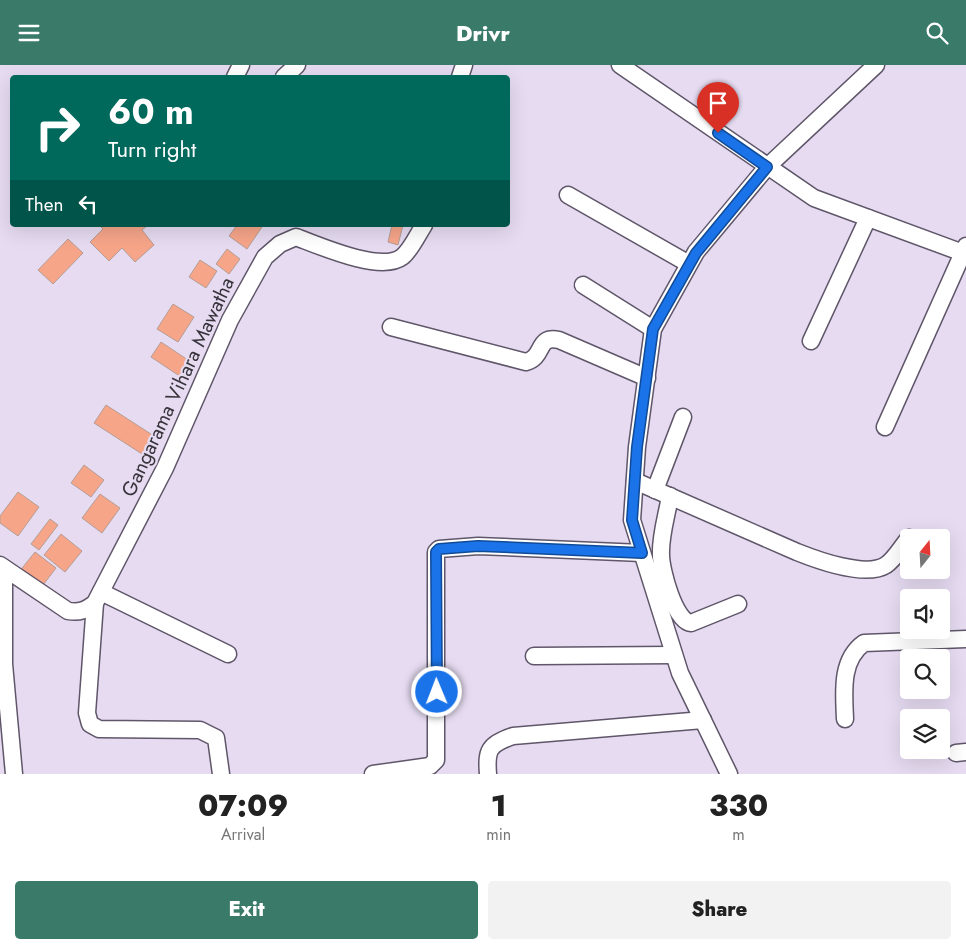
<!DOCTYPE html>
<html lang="en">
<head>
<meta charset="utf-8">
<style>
  body { margin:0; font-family:Jost,sans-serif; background:#f2f2f2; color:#222; height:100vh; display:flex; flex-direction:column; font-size:19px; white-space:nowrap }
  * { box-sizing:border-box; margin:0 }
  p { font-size:16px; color:#767676 }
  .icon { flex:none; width:28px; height:28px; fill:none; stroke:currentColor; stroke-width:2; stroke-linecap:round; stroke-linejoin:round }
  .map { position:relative; height:709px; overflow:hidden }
  .side { display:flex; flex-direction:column; background:#fff; flex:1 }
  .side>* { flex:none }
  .top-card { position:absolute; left:10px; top:10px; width:500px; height:152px; border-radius:5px; box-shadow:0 5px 20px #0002; background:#00695c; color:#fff; overflow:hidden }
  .needle { width:32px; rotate:18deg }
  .fabs { position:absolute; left:900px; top:464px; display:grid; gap:10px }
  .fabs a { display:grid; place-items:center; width:50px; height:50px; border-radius:5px; background:#fff; box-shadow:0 5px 20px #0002; font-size:25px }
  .pin { position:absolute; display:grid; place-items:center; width:42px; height:42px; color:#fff; margin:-51px -21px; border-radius:50% 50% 50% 0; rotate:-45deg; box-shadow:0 0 5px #0007 }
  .pin .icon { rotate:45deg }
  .me { position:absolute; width:55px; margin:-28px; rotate:359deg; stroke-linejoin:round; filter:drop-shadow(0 0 4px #0008) }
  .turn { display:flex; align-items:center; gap:18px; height:105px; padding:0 15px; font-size:22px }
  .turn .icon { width:65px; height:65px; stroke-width:2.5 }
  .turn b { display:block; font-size:35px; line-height:42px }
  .then { display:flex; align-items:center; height:48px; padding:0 15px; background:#0003; gap:10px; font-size:19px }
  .eta { display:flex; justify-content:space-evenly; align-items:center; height:85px; text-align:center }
  .eta b { font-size:30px; font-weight:800; line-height:35px }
  .primary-button { display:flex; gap:10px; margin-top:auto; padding:10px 15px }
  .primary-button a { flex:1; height:58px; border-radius:5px; background:#3a7a68; color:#fff; font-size:20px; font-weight:800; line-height:58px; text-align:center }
  .primary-button a+a { background:#f2f2f2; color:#222 }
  header { display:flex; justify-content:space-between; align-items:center; height:65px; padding:0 15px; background:#3a7a68; color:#fff; font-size:22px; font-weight:800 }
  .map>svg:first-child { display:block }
  .building { fill:#f6a589; stroke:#b59d94 }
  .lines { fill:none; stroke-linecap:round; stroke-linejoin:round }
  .minor-casing { stroke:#5f5669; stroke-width:19 }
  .minor { stroke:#fff; stroke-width:16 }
  .route-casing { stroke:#114b97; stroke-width:12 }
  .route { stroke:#1a73e8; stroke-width:9 }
  .labels { text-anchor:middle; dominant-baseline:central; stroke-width:4.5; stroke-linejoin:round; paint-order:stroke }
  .street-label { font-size:20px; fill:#38343c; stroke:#e6dbf1 }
</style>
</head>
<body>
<header><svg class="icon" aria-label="menu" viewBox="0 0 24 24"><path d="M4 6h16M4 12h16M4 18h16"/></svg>Drivr<svg class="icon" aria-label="search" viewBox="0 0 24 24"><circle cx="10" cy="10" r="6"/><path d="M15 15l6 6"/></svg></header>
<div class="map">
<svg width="966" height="709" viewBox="0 0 966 709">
  <rect width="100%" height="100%" fill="#e6dbf1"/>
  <g class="building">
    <path d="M 99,160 L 148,160 L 142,165 L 154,180 L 135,197 L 122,183 L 109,196 L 90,177 L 103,164 Z"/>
    <path d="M 237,160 L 260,160 L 262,162 L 247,184 L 229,171 Z"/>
    <path d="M 392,160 L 403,160 L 398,180 L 388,177 Z"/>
    <path d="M 68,174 L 83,188 L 53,219 L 38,205 Z"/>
    <path d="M 227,184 L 240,194 L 229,209 L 216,199 Z"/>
    <path d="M 200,195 L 217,206 L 206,223 L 189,212 Z"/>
    <path d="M 173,239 L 194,252 L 178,277 L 157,264 Z"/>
    <path d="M 161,277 L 194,299 L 184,314 L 151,292 Z"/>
    <path d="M 106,340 L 154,371 L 142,389 L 94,358 Z"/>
    <path d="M 84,400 L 104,415 L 91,432 L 71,418 Z"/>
    <path d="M 18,427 L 39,442 L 18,471 L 0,458 L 0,451 Z"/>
    <path d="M 100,429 L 120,443 L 102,468 L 82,453 Z"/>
    <path d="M 50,454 L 58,460 L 39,485 L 31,479 Z"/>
    <path d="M 61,469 L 82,486 L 65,507 L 44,490 Z"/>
    <path d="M 35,487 L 56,503 L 40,524 L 19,507 Z"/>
  </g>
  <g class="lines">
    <g class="minor-casing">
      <g id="minor">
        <path d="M 620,0 L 814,133 L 966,189"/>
        <path d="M 235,12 L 241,0"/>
        <path d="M 284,12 L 297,0"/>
        <path d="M 460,12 L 464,0"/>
        <path d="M 568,130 L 689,199"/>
        <path d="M 583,220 L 653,264"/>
        <path d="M 391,262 L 526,297 C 545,292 536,270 559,275 L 647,313"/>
        <path d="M 811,276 L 868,153"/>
        <path d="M 885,362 L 966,181"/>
        <path d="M 635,416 L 797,487 C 817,495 866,513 886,500 C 895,494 902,481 909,473"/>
        <path d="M 655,425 L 683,352"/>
        <path d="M 670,431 C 667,450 660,471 661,490 C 661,505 675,557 691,558 L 738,539"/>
        <path d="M 0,500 L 68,546 C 80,548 86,545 95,538 L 165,403 L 230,255 L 265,192 L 280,179 L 296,172 C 320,181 381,208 402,192 C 411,185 418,169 424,160"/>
        <path d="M 4,503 L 4,599 L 14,709"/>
        <path d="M 101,527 L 228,589"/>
        <path d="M 95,538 L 87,648 L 90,659 L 99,664 L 200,665 L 216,673 L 221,709"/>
        <path d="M 534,591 L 674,590"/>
        <path d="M 845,654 C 844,628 840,595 864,578 L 966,574"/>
        <path d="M 956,688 L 966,687"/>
        <path d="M 373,709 L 430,701 L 436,695 L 436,487 L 439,484 L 478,481 L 642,488"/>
        <path d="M 488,709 C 486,685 489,679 513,671 L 703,655"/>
        <path d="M 729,709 L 680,608 L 632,455 L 637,382 L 653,264 L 696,187 L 767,102 L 876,0"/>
      </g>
    </g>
    <use href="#minor" class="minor"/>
  </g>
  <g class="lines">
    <g class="route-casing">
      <path id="route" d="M 437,627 L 436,487 L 439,484 L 478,481 L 642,488 L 632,455 L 637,382 L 653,264 L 696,188 L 767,102 L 718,68"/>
    </g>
    <use href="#route" class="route"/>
  </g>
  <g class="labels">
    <g class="street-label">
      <text transform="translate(178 322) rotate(-65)">Gangarama Vihara Mawatha</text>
    </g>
  </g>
</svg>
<div class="fabs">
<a><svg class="needle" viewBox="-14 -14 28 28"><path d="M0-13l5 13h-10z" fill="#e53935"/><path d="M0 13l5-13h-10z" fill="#767676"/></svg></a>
<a><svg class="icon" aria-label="sound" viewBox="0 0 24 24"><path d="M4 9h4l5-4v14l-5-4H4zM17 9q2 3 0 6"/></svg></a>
<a><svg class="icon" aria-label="search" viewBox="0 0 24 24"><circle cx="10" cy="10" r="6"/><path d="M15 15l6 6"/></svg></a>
<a><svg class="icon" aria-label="layers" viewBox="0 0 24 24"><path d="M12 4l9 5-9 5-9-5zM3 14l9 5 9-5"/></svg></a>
</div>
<div class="pin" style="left:718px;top:68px;background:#d93025"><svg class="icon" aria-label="arrive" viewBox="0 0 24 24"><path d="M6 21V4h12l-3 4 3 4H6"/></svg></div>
<svg class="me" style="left:437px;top:627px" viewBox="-20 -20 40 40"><circle r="17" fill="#1a73e8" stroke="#fff" stroke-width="3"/><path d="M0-11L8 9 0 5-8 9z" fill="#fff"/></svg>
<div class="top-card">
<div class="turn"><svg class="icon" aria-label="right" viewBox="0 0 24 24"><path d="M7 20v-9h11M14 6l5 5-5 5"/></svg><div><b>60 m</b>Turn right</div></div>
<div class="then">Then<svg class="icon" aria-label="left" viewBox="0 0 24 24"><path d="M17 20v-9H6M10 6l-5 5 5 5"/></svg></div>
</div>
</div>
<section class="side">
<div class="eta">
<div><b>07:09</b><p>Arrival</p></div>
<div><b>1</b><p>min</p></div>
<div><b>330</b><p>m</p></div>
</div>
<div class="primary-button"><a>Exit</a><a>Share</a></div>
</section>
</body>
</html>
